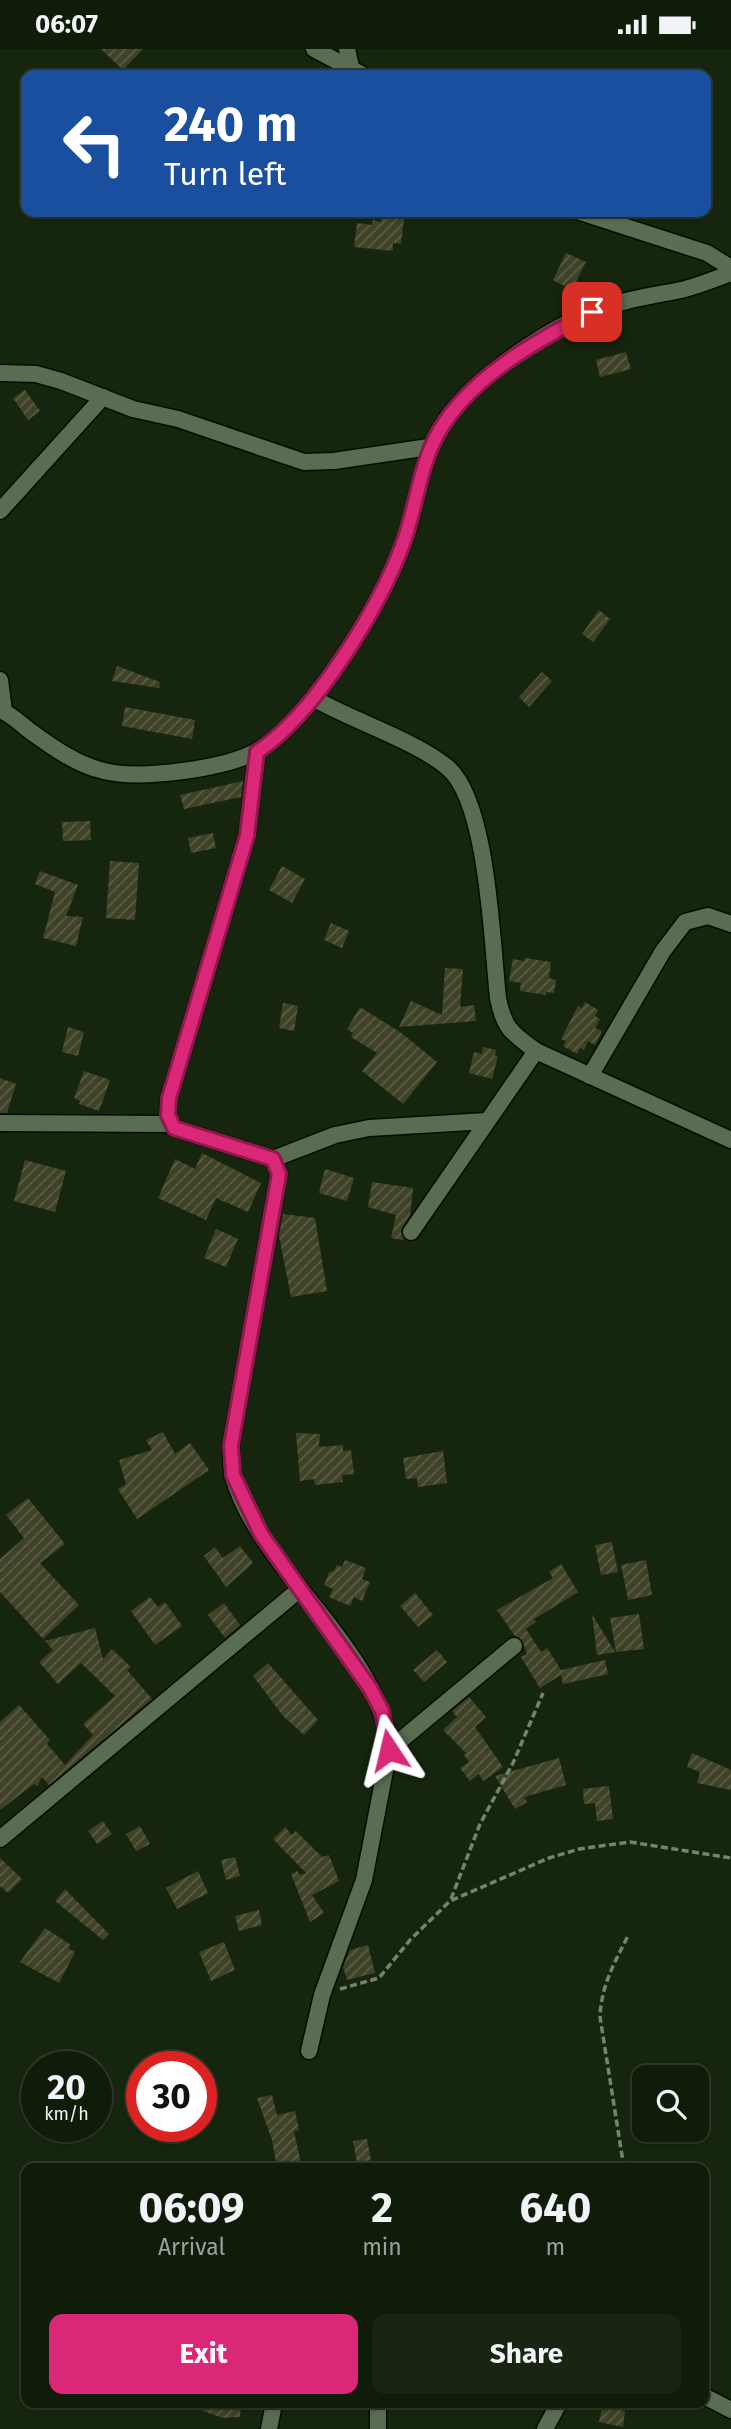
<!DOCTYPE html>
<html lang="en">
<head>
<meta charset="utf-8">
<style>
  body { margin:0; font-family:"Fira Sans",sans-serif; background:#192513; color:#f1f3f6; height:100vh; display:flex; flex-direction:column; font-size:26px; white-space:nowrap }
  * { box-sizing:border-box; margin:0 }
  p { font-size:23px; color:#9ca19c }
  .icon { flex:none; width:38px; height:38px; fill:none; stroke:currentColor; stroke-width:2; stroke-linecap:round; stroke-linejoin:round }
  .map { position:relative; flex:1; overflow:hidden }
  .drawer { position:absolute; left:21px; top:2114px; width:688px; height:245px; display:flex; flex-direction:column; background:#101c0a; border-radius:14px; box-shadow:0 2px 5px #0004,0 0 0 2px #303a2b }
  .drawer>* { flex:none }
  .banner { position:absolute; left:21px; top:21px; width:690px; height:147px; border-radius:14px; box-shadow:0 2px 5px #0004,0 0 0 2px #303a2b; background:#1a4fa0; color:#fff; overflow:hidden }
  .controls { position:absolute; left:632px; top:2016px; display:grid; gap:14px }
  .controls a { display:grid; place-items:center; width:77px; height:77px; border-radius:14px; background:#101c0a; box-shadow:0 2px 5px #0004,0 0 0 2px #303a2b; font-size:35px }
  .speed { position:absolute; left:21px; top:2002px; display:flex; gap:14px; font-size:35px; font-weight:700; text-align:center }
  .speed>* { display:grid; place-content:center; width:91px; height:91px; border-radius:50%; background:#101c0a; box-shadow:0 2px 5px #0004,0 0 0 2px #303a2b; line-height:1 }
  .speed small { font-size:18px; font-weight:400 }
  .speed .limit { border:10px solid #d22; background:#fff; color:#111 }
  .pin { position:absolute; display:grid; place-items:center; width:60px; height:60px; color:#fff; margin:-30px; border-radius:14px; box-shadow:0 4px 10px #0006 }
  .me { position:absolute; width:77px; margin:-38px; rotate:350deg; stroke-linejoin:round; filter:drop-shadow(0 0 5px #0008) }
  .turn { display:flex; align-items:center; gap:24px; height:147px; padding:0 28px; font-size:32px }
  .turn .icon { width:91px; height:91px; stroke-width:2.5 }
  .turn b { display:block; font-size:49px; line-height:60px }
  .eta { display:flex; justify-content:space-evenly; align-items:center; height:119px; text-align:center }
  .eta b { font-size:42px; font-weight:700; line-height:49px }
  .cta { display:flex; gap:14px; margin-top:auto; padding:14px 28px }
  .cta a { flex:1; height:80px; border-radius:14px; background:#db2777; color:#fff; font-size:28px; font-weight:700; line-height:80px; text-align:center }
  .cta a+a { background:#192513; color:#f1f3f6 }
  .status { display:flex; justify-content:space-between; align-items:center; height:49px; padding:0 35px; background:#101c0a; direction:ltr }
  .status svg { height:19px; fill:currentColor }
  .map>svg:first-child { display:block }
  .building { fill:url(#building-hatch) }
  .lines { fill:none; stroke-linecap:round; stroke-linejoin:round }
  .minor-casing { stroke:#030e00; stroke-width:19 }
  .path { stroke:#75836f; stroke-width:3.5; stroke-dasharray:7 3.5; stroke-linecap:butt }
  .minor { stroke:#5a6d52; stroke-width:16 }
  .route-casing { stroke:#8e194d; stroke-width:18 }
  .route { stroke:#db2777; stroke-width:12 }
</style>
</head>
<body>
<div class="status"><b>06:07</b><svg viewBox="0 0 49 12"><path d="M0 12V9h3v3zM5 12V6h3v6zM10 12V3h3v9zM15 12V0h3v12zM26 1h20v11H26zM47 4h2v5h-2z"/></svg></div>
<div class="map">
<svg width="731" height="2380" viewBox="0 0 731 2380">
  <defs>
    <pattern id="building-hatch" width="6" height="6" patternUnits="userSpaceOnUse" patternTransform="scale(1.75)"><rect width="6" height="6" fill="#3f4226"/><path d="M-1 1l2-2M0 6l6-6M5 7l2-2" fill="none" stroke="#5b5e45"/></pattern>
  </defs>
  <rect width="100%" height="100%" fill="#16260e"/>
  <g class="building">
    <path d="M 101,0 L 143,0 L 123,21 Z"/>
    <path d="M 381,167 L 404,169 L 401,195 L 393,194 L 393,202 L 354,198 L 357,174 L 372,176 L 373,171 L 381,173 Z"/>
    <path d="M 566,204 L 586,213 L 572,241 L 553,231 Z"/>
    <path d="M 626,303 L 631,320 L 600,328 L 596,311 Z"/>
    <path d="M 25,341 L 40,362 L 28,371 L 13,349 Z"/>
    <path d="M 599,561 L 610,570 L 593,593 L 582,585 Z"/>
    <path d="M 117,617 L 160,633 L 159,639 L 112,632 Z"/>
    <path d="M 542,623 L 552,632 L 529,658 L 519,648 Z"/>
    <path d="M 125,658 L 195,671 L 192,690 L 122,677 Z"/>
    <path d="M 243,732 L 241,748 L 184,760 L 180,746 Z"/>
    <path d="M 90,772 L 91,791 L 63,792 L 62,773 Z"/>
    <path d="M 213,784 L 216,799 L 191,804 L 188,789 Z"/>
    <path d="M 110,812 L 139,814 L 135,871 L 106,869 Z"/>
    <path d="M 282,817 L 305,830 L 292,854 L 269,841 Z"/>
    <path d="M 40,822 L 78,836 L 66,867 L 83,868 L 76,897 L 43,889 L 55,843 L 35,835 Z"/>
    <path d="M 331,874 L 349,882 L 342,899 L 324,891 Z"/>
    <path d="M 525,909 L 551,913 L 549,929 L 556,931 L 554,944 L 546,943 L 546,946 L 520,942 L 521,934 L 509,932 L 513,910 L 524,912 Z"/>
    <path d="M 445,919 L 463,920 L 460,958 L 474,956 L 476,972 L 399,978 L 411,952 L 442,966 Z"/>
    <path d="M 585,953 L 598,961 L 595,967 L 600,970 L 595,979 L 602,982 L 595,996 L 588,992 L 584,1001 L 580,999 L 577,1005 L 563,997 L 566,992 L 561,990 L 578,957 L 582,959 Z"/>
    <path d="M 283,954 L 298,957 L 294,982 L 279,979 Z"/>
    <path d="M 360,958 L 400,983 L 437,1013 L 403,1055 L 362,1022 L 377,1004 L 351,988 L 353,984 L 347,980 Z"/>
    <path d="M 68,978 L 84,983 L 78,1007 L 62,1003 Z"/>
    <path d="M 483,998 L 496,1001 L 495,1007 L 498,1007 L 492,1030 L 469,1024 L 474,1003 L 482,1005 Z"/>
    <path d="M 84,1022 L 110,1031 L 99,1062 L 79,1055 L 80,1052 L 74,1049 Z"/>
    <path d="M 0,1029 L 16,1035 L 7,1064 L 0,1064 Z"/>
    <path d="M 202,1104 L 261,1134 L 248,1163 L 216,1149 L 206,1171 L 158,1149 L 175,1110 L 195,1120 Z"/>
    <path d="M 25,1111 L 66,1122 L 55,1163 L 14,1152 Z"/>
    <path d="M 325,1120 L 354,1129 L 347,1152 L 319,1144 Z"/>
    <path d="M 372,1133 L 413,1139 L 410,1166 L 401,1181 L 404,1191 L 391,1189 L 396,1166 L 368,1158 Z"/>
    <path d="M 283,1165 L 315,1169 L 327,1242 L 291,1248 L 279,1187 Z"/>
    <path d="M 216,1180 L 238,1190 L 226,1218 L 204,1209 Z"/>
    <path d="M 163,1383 L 175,1405 L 190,1394 L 209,1421 L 137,1470 L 118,1440 L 126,1435 L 119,1411 L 152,1401 L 146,1391 Z"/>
    <path d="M 296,1384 L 320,1385 L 319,1398 L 343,1396 L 343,1402 L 351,1401 L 354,1425 L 342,1426 L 343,1433 L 315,1436 L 314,1430 L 300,1432 Z"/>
    <path d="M 443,1402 L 447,1434 L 418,1438 L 417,1429 L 406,1430 L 403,1409 Z"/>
    <path d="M 28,1449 L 65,1495 L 40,1514 L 79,1556 L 43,1590 L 0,1543 L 0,1510 L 24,1489 L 6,1466 Z"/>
    <path d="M 612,1493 L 618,1523 L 601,1526 L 595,1496 Z"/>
    <path d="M 240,1497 L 253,1514 L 226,1538 L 204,1507 L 215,1498 L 223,1509 Z"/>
    <path d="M 345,1511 L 366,1519 L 362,1530 L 370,1533 L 362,1552 L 354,1548 L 350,1557 L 329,1548 L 333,1540 L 324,1536 L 330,1522 L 333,1523 L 337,1516 L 342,1518 Z"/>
    <path d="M 646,1511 L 652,1546 L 628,1551 L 621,1516 Z"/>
    <path d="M 561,1515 L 578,1543 L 534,1570 L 536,1573 L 526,1580 L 541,1603 L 547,1599 L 561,1621 L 605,1611 L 608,1625 L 563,1635 L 561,1626 L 540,1639 L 521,1608 L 527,1605 L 522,1591 L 515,1587 L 497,1561 L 553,1529 L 549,1523 Z"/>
    <path d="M 415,1544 L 433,1566 L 418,1578 L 400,1557 Z"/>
    <path d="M 150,1548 L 158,1558 L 165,1553 L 182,1577 L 155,1596 L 131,1562 Z"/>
    <path d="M 224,1554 L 240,1576 L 225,1589 L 208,1566 Z"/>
    <path d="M 592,1565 L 615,1603 L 597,1606 Z"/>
    <path d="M 639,1565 L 644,1600 L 616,1603 L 610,1569 Z"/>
    <path d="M 95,1579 L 103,1610 L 112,1600 L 131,1618 L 127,1621 L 152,1650 L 49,1736 L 42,1728 L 37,1737 L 34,1735 L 0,1761 L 0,1673 L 19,1656 L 50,1691 L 47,1695 L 65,1716 L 93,1686 L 83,1675 L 115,1647 L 81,1614 L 58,1635 L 39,1613 L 53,1601 L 45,1592 Z"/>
    <path d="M 437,1601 L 447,1613 L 424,1633 L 413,1621 Z"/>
    <path d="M 268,1614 L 318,1671 L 304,1686 L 283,1667 L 253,1627 Z"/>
    <path d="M 469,1648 L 486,1668 L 475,1678 L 503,1718 L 483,1732 L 479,1725 L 470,1732 L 460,1719 L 469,1713 L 464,1706 L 466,1704 L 443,1681 L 457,1668 L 452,1662 Z"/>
    <path d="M 692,1704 L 731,1721 L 731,1741 L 697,1734 L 700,1723 L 687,1718 Z"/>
    <path d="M 559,1709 L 566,1736 L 524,1748 L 527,1753 L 515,1760 L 495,1727 Z"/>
    <path d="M 609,1737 L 613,1770 L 597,1772 L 595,1754 L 584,1755 L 583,1740 Z"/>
    <path d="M 103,1772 L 112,1785 L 97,1795 L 88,1782 Z"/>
    <path d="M 140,1777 L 150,1795 L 136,1802 L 126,1785 Z"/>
    <path d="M 285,1778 L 292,1786 L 296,1782 L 322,1808 L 329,1806 L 339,1832 L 312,1846 L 324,1864 L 310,1873 L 291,1825 L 297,1822 L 300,1826 L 306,1824 L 273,1790 Z"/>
    <path d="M 235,1808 L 240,1827 L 226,1831 L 221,1811 Z"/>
    <path d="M 0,1809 L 22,1830 L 8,1844 L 0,1837 Z"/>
    <path d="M 198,1822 L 208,1844 L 177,1860 L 166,1839 Z"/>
    <path d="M 65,1840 L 109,1885 L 103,1891 L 55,1852 Z"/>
    <path d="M 259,1861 L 262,1876 L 239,1882 L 235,1867 Z"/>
    <path d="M 45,1879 L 71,1896 L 68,1899 L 75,1903 L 59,1934 L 20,1913 Z"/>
    <path d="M 224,1893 L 235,1921 L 211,1932 L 199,1903 Z"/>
    <path d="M 368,1896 L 375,1924 L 347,1931 L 343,1918 L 350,1901 Z"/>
    <path d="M 272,2046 L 277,2066 L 295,2062 L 299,2081 L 294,2082 L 302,2119 L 277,2119 L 272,2091 L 257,2049 Z"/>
    <path d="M 367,2090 L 371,2111 L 357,2114 L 353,2092 Z"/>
    <path d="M 187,2354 L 241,2354 L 240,2368 L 223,2369 L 186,2356 Z"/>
    <path d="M 602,2358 L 625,2362 L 623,2378 L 599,2373 Z"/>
  </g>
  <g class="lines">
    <g class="minor-casing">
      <g id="minor">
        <path d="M 314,0 L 363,26"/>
        <path d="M 347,0 L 351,18"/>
        <path d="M 580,163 L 707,204 L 731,219"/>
        <path d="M 0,324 L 36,325 L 61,332 L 133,360 L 178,370 L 304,413 L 334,412 L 429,398"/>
        <path d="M 0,462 L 103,348"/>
        <path d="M 0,631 L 4,662"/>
        <path d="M 313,649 C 353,672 414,691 447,718 C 488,751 492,895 498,949 C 504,980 512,984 536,1002 L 731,1091"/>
        <path d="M 0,661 C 11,665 21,675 30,682 C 52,698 77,716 104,722 C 140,731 227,720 259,701 C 312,670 386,548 405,490 C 423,434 421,392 466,347 C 500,313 549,280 594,262 C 622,251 651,247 681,241 C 698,237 715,230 731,224"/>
        <path d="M 257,703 L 247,787 L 169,1049 L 168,1066 L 174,1079 L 273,1110 L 279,1125 L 231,1396 C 232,1406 231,1418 233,1428 C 262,1525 382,1601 389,1701 L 364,1831 L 322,1946 L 309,2002"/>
        <path d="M 590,1027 L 663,902 L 685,873 L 708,867 L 731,875"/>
        <path d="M 0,1074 L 170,1075"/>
        <path d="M 273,1110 L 335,1086 L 369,1079 L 487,1072"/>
        <path d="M 411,1183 L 536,1002"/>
        <path d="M 389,1701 L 514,1597"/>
        <path d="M 0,1790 L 300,1540"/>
        <path d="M 704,2347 L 731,2361"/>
        <path d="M 378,2354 L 378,2380"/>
        <path d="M 269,2380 L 274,2354"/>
        <path d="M 545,2380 L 559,2354"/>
      </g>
    </g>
    <g class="path">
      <path d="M 451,1850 L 480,1775 L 513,1714 L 543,1644"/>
      <path d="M 340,1940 L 379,1929 L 410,1891 L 450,1852 L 549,1809 L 579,1800 L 630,1793 L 731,1809"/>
      <path d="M 624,2119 L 600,1968 C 601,1938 614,1914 628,1887"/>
    </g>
    <use href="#minor" class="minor"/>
  </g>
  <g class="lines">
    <g class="route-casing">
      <path id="route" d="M 389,1701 L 382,1662 L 370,1639 L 261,1485 L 233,1426 L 231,1396 L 279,1125 L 273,1110 L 174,1079 L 168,1066 L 169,1049 L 247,787 L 257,703 C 315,665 380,558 404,492 C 418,452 420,409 445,373 C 479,323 540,290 592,263"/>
    </g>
    <use href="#route" class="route"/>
  </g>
</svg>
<div class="controls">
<a><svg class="icon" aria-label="search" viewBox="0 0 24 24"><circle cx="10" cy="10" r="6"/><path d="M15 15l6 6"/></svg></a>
</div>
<div class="speed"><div>20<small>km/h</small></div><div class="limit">30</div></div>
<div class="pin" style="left:592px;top:263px;background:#d93025"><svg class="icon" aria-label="arrive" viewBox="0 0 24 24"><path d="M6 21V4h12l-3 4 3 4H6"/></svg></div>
<svg class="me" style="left:389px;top:1701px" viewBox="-20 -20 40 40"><path d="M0-17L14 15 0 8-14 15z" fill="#db2777" stroke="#fff" stroke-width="4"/></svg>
<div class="banner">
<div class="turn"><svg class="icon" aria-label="left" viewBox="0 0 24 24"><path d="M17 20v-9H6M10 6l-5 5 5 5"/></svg><div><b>240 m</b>Turn left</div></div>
</div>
<section class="drawer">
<div class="eta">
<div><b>06:09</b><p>Arrival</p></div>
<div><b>2</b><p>min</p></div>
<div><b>640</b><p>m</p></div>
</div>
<div class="cta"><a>Exit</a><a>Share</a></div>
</section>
</div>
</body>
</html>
